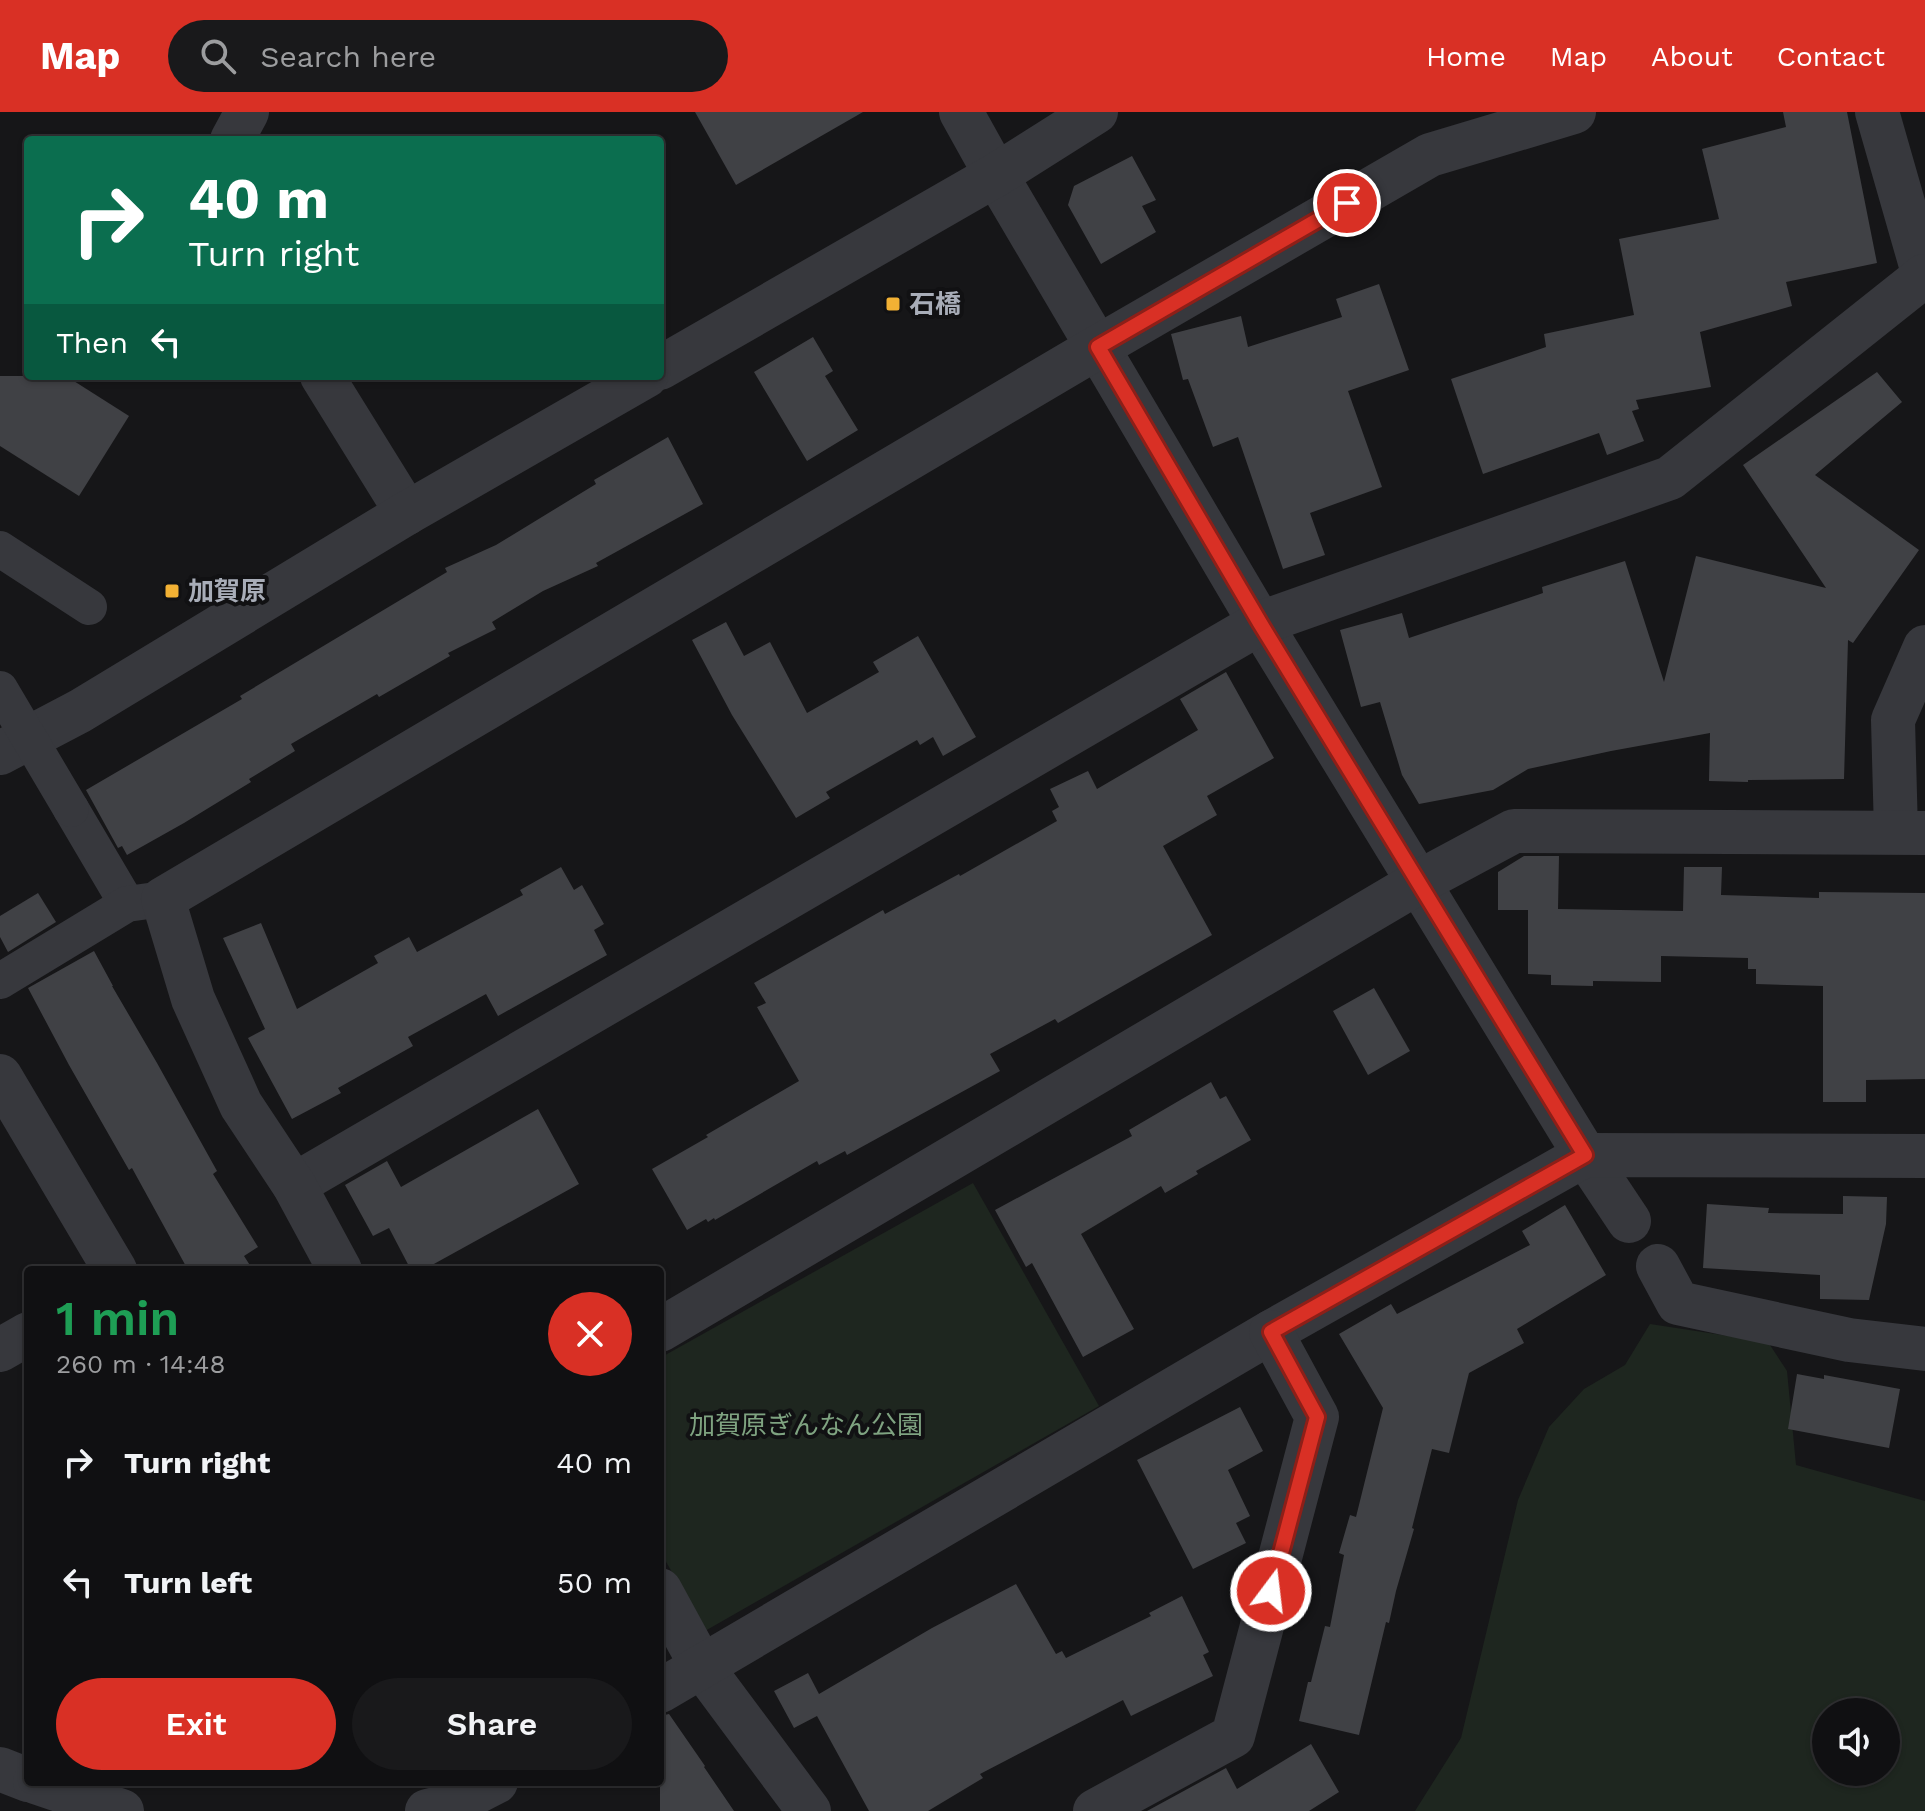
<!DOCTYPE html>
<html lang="en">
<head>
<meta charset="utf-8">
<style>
  body { margin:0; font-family:"Work Sans","Noto Sans JP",sans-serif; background:#19191b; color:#f1f3f6; height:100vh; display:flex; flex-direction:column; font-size:30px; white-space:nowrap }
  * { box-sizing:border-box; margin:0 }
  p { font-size:26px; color:#9c9d9f }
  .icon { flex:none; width:44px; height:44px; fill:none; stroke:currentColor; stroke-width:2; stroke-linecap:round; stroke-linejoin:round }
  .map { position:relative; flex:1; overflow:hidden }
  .details { position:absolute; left:24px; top:1154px; width:640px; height:520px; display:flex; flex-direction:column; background:#101012; border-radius:8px; box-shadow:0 2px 6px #0004,0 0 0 2px #303032 }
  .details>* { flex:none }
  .guide { position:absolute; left:24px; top:24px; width:640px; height:244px; border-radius:8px; box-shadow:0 2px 6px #0004,0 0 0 2px #303032; background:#0b6e4f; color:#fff; overflow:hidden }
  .buttons { position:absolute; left:1812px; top:1586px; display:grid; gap:16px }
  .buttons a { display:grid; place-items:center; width:88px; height:88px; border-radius:50%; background:#101012; box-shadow:0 2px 6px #0004,0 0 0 2px #303032; font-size:40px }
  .pin { position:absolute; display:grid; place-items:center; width:68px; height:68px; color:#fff; margin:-34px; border:4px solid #fff; border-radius:50%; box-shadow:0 2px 8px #0007 }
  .me { position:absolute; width:88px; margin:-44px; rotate:15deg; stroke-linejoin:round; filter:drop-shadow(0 0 6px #0008) }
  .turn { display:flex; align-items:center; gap:28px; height:168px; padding:0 32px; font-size:36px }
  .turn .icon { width:104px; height:104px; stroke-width:2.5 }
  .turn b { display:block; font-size:56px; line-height:68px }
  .then { display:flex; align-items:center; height:76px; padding:0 32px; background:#0003; gap:16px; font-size:30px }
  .round { display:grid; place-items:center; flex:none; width:84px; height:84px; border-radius:42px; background:#19191b }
  .head { display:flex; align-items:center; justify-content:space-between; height:136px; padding:0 32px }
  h1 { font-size:48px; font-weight:600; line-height:60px; color:#1e9e55 }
  .primary-button { display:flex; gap:16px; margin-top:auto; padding:16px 32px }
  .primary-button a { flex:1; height:92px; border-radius:48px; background:#d93025; color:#fff; font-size:32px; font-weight:600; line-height:92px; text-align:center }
  .primary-button a+a { background:#19191b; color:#f1f3f6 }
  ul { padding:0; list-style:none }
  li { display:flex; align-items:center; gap:24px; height:120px; padding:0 32px }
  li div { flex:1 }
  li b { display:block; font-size:30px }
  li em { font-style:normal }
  header { display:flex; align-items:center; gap:48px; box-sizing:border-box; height:112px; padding:0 40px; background:#d93025; color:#fff }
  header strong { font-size:38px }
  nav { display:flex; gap:44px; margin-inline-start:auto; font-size:28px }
  .search { width:560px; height:72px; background:#19191b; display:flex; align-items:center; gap:20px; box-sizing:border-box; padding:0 28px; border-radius:44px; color:#9c9d9f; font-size:30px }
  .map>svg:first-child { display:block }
  .green { fill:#1e261f; fill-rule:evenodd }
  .building { fill:#404145 }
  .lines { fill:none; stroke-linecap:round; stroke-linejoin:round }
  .pedestrian { stroke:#37383d; stroke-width:36 }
  .minor { stroke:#37383d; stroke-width:44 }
  .tertiary { stroke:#37383d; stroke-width:44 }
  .pedestrian-bridge { stroke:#37383d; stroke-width:36 }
  .route-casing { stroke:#8d1f18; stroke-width:20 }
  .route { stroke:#d93025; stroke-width:14 }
  .poi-dot { fill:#f2b134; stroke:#111113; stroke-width:3 }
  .labels { text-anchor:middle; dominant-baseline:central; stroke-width:8; stroke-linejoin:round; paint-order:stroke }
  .poi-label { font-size:26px; font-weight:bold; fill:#a8adb8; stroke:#111113; text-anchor:start }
  .park-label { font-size:26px; fill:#7fa381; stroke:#111113 }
</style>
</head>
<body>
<header>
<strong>Map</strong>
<div class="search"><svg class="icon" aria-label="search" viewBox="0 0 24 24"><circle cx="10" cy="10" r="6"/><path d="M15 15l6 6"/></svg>Search here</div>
<nav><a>Home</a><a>Map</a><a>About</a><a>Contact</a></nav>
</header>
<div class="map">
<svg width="1925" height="1699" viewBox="0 0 1925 1699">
  <rect width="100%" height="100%" fill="#161618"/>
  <g class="green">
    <path d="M 973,1071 L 1099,1294 L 705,1519 L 660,1439 L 660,1246 Z"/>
    <path d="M 1650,1212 L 1768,1230 L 1787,1259 L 1796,1353 L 1925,1389 L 1925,1699 L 1415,1699 L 1461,1626 L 1518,1388 L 1549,1315 L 1584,1277 L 1625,1253 ZM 1826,1600 L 1886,1600 L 1886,1660 L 1826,1660 Z"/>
  </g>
  <g class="building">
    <path d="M 695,0 L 863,0 L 736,73 Z"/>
    <path d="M 1783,0 L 1847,0 L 1877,151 L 1786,170 L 1792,194 L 1700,220 L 1711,275 L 1636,288 L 1639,297 L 1632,299 L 1644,329 L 1607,343 L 1599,321 L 1483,362 L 1451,267 L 1546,235 L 1544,222 L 1634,203 L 1619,127 L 1719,107 L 1702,37 L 1786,15 Z"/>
    <path d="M 1132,44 L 1156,88 L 1142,94 L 1156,120 L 1101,152 L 1068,93 L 1074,74 Z"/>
    <path d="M 1379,172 L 1409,258 L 1348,279 L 1382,375 L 1310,401 L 1325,443 L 1283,457 L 1238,325 L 1213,335 L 1188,267 L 1183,268 L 1171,222 L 1241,204 L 1248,235 L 1342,205 L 1336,187 Z"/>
    <path d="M 813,225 L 833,259 L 825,264 L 858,318 L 807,349 L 754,260 Z"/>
    <path d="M 1877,260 L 1902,290 L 1815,363 L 1919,438 L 1853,531 L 1848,528 L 1844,667 L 1748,668 L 1748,670 L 1709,669 L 1710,621 L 1611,639 L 1528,657 L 1493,678 L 1419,692 L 1402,663 L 1380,590 L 1361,595 L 1340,518 L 1402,501 L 1409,526 L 1543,481 L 1542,475 L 1625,449 L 1664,570 L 1696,444 L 1826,476 L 1743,353 Z"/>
    <path d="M 0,264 L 66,264 L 129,304 L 79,384 L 0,334 Z"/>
    <path d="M 668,325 L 703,392 L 596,451 L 598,454 L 543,479 L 492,510 L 496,517 L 448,541 L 450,544 L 379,585 L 377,582 L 291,632 L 295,639 L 249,667 L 251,670 L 184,711 L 127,743 L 122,734 L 118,736 L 86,678 L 242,587 L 240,584 L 447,460 L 445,456 L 496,433 L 596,372 L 594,368 Z"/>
    <path d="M 726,510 L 744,544 L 770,530 L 807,601 L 879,560 L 873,550 L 918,524 L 976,625 L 943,644 L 933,625 L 920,633 L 917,628 L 826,680 L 830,686 L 796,706 L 732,603 L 692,528 Z"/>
    <path d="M 1226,560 L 1274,646 L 1207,684 L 1217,703 L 1163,734 L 1212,823 L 1058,911 L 1055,907 L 990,942 L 1000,959 L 847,1043 L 845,1039 L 819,1053 L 817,1049 L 715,1108 L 714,1106 L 708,1110 L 706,1107 L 687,1118 L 652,1057 L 708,1025 L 706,1023 L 799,969 L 757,895 L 766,891 L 754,871 L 883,798 L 885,802 L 959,762 L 960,764 L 1057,709 L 1052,699 L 1059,695 L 1050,677 L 1088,659 L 1097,677 L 1198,618 L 1180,587 Z"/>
    <path d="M 1524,744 L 1559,744 L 1558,797 L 1683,799 L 1684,755 L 1722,755 L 1721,783 L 1819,786 L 1819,780 L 1925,781 L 1925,967 L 1866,968 L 1866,990 L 1823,990 L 1823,874 L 1756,872 L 1756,857 L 1748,857 L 1748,846 L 1661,844 L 1661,870 L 1593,869 L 1593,874 L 1551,873 L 1551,863 L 1528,862 L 1528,798 L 1498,798 L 1498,760 Z"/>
    <path d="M 561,755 L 574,778 L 582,773 L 604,812 L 594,818 L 607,843 L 498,904 L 486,882 L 408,925 L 413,934 L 338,976 L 341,981 L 292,1007 L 248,926 L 265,917 L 223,826 L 261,811 L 297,897 L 378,851 L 374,844 L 409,825 L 417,840 L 523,783 L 520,778 Z"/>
    <path d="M 38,781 L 56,810 L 8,840 L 0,825 L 0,804 Z"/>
    <path d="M 94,839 L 113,874 L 112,874 L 157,951 L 217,1059 L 213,1062 L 258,1135 L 244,1144 L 253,1158 L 188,1158 L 132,1056 L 129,1058 L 69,953 L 28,876 Z"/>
    <path d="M 1374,876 L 1410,939 L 1368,963 L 1333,899 Z"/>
    <path d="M 1211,970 L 1220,987 L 1226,984 L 1251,1028 L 1196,1059 L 1198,1062 L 1165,1081 L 1161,1074 L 1081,1122 L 1134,1217 L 1083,1245 L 1032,1151 L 1026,1155 L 995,1098 L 1132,1024 L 1129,1018 Z"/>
    <path d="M 538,997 L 579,1072 L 423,1158 L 411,1158 L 389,1116 L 373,1124 L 345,1073 L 387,1049 L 401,1075 Z"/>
    <path d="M 1843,1084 L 1887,1085 L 1886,1112 L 1869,1188 L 1820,1187 L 1820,1163 L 1703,1156 L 1707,1092 L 1769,1096 L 1768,1101 L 1843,1102 Z"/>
    <path d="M 1565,1093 L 1606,1163 L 1517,1217 L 1524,1231 L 1469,1261 L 1449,1341 L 1432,1337 L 1412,1416 L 1414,1417 L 1396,1479 L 1389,1511 L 1386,1510 L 1359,1623 L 1299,1609 L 1308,1570 L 1311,1570 L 1325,1514 L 1330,1515 L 1344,1443 L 1339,1441 L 1350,1403 L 1356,1405 L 1383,1296 L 1339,1222 L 1391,1192 L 1397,1202 L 1530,1133 L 1522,1119 Z"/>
    <path d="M 1797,1262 L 1824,1267 L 1824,1263 L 1900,1277 L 1889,1336 L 1788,1317 Z"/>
    <path d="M 1240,1295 L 1263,1339 L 1228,1358 L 1250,1404 L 1236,1411 L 1246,1431 L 1193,1457 L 1137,1348 Z"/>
    <path d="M 1016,1472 L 1056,1542 L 1062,1539 L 1066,1546 L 1151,1504 L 1149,1501 L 1182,1484 L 1209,1540 L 1203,1543 L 1213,1564 L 1131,1604 L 1123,1588 L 980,1662 L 983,1666 L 928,1699 L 869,1699 L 817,1604 L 794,1616 L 774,1579 L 808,1561 L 819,1582 L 932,1516 Z"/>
    <path d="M 669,1602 L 705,1654 L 704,1655 L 734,1699 L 660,1699 L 660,1604 Z"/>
    <path d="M 1311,1632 L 1339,1680 L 1309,1699 L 1147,1699 L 1226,1656 L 1237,1677 Z"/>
  </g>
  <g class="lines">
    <g class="pedestrian">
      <path d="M 0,437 L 89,495"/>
      <path d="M 71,697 L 127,792"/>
      <path d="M 0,869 L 127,792 L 163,787"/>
    </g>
    <g class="minor">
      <path d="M 1877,0 L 1924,164"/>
      <path d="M 232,28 L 247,0"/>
      <path d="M 996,63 L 1260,511 L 1585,1043 L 1629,1109"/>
      <path d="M 322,264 L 407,401"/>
      <path d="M 1896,720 L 1893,608 L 1925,535"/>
      <path d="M 0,964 L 115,1158"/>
      <path d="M 294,1073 L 1260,511 L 1670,366 L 1924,164 L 1925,168"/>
      <path d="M 1658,1154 L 1678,1191 L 1849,1228 L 1925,1237"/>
      <path d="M 340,1158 L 294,1073 L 241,993 L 193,887 L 163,787 L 1098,235 L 1430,43 L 1574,0"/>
      <path d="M 660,1218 L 1419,770 L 1514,719 L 1925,721"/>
      <path d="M 0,1238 L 28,1222"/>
      <path d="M 660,1478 L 702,1555 L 809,1699"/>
      <path d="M 660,1579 L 1271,1220 L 1585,1043 L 1925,1044"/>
      <path d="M 0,1657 L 28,1668"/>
      <path d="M 35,1670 L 122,1699"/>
      <path d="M 427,1699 L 451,1693 L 496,1670"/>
      <path d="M 1095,1699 L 1233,1624 L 1317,1305 L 1271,1220"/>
    </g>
    <g class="tertiary">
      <path d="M 961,0 L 996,63"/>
      <path d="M 660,256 L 996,63 L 1096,0"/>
      <path d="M 0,641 L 80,599 L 407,401 L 646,264"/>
    </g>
    <path class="pedestrian-bridge" d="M 0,577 L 71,697"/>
  </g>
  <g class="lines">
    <g class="route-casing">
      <path id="route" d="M 1271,1479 L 1317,1305 L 1271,1220 L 1585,1043 L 1260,511 L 1098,235 L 1347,91"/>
    </g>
    <use href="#route" class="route"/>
  </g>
  <g class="poi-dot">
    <rect x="885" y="184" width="16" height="16" rx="4"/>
    <rect x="164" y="471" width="16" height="16" rx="4"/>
  </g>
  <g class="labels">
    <g class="poi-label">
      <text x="909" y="192">石橋</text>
      <text x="188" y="479">加賀原</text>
    </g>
    <g class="park-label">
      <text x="806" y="1313">加賀原ぎんなん公園</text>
    </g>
  </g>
</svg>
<div class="buttons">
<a><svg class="icon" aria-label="sound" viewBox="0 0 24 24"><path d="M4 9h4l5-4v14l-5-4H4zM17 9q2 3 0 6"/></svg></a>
</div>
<div class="pin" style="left:1347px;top:91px;background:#d93025"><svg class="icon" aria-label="arrive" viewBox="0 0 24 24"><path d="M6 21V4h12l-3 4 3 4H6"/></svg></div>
<svg class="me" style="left:1271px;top:1479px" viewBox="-20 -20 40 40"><circle r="17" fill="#d93025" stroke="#fff" stroke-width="3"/><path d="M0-11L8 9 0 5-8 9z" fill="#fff"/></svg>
<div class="guide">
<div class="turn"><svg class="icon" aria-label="right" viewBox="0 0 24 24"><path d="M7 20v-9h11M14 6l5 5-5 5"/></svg><div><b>40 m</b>Turn right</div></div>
<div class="then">Then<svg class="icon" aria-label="left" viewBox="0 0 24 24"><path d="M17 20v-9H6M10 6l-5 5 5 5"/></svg></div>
</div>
<section class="details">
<div class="head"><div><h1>1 min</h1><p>260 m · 14:48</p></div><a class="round" style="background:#d93025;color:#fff"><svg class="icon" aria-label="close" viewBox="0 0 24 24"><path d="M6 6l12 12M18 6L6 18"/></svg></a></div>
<ul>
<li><svg class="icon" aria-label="right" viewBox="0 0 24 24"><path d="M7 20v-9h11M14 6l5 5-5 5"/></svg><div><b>Turn right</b></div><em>40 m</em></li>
<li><svg class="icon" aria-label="left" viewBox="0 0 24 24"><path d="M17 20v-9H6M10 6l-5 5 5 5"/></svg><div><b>Turn left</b></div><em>50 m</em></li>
</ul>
<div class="primary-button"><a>Exit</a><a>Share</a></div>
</section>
</div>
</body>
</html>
